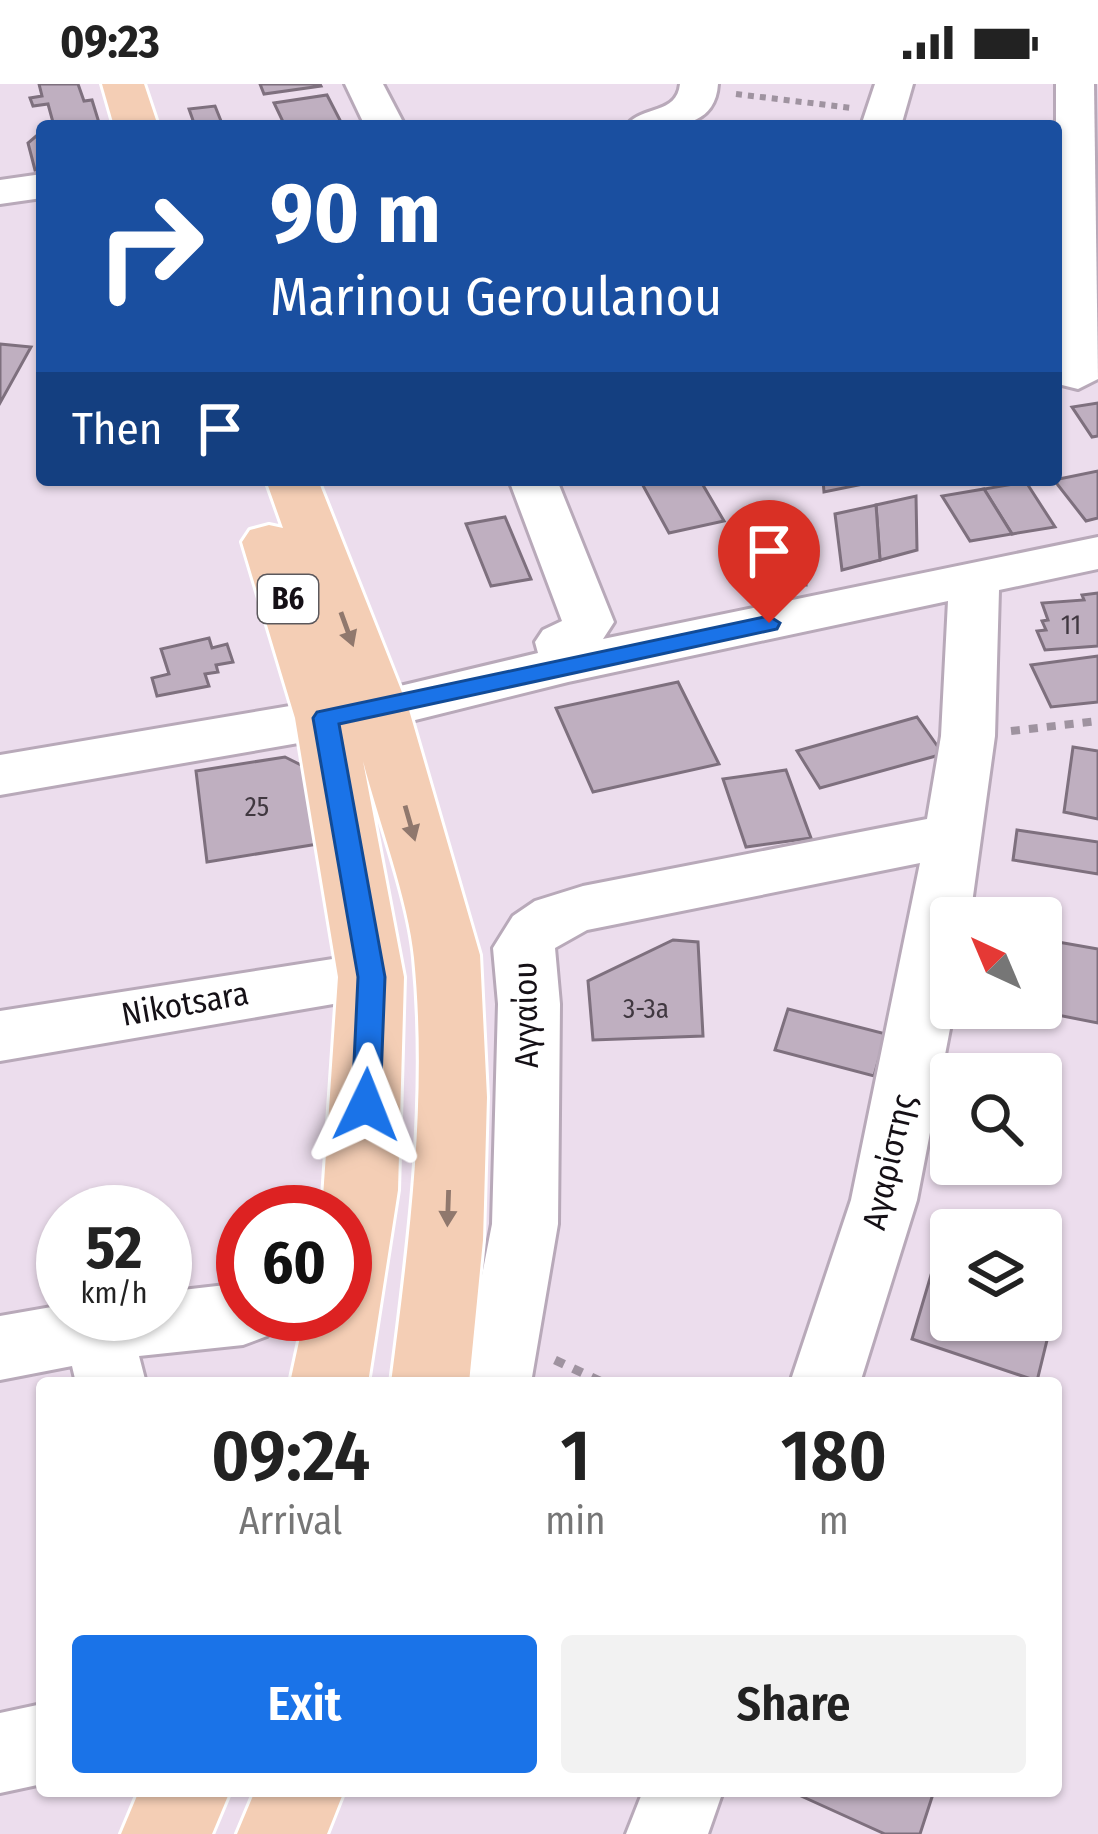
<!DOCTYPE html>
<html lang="en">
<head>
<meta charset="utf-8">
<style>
  body { margin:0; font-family:"Fira Sans Condensed",sans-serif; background:#f2f2f2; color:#222; height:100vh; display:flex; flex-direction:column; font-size:45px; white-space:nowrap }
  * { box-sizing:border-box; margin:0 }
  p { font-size:39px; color:#767676 }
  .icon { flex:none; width:66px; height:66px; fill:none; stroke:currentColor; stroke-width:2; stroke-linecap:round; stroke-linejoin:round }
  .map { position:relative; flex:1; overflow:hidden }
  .details { position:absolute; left:36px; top:1293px; width:1026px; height:420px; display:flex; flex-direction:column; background:#fff; border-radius:12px; box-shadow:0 3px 9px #0004 }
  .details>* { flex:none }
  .guide { position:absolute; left:36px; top:36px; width:1026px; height:366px; border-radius:12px; box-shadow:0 3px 9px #0004; background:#1a4fa0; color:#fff; overflow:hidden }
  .needle { width:78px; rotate:316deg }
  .tools { position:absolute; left:930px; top:813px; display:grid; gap:24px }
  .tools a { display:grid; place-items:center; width:132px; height:132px; border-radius:12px; background:#fff; box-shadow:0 3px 9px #0004; font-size:60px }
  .speed { position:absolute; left:36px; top:1101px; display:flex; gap:24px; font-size:60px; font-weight:700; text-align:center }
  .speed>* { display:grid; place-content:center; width:156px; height:156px; border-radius:50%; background:#fff; box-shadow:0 3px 9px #0004; line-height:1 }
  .speed small { font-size:30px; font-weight:400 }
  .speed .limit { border:18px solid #d22; background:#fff; color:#111 }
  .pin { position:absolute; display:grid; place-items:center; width:102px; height:102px; color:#fff; margin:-123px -51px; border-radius:50% 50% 50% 0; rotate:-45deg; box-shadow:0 0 12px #0007 }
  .pin .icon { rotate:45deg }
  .me { position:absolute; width:132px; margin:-66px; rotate:2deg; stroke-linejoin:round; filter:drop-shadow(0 0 9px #0008) }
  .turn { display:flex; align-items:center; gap:42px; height:252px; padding:0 36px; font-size:54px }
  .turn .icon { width:156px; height:156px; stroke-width:2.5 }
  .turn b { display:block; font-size:84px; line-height:102px }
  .then { display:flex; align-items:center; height:114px; padding:0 36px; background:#0003; gap:24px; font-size:45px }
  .eta { display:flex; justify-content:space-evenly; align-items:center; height:204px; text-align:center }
  .eta b { font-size:72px; font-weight:600; line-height:84px }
  .primary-button { display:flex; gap:24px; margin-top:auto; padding:24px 36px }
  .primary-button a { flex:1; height:138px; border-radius:12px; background:#1a73e8; color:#fff; font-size:48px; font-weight:600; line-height:138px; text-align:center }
  .primary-button a+a { background:#f2f2f2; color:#222 }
  .status { display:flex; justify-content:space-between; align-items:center; height:84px; padding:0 60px; background:#fff; direction:ltr }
  .status svg { height:33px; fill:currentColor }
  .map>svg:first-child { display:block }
  .building { fill:#bfafc0; stroke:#7e707e; stroke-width:3 }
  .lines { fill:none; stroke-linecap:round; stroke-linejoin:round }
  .minor-casing { stroke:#b8a9b9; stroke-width:6 }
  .major-casing { stroke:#fff; stroke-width:6 }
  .path-far2 { stroke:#9f93a0; stroke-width:6; stroke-dasharray:6 6; stroke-linecap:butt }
  .path-far1 { stroke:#9f93a0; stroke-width:8; stroke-dasharray:9 9; stroke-linecap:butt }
  .path { stroke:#9f93a0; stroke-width:9; stroke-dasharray:10 10; stroke-linecap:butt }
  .minor { fill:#fff; fill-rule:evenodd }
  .major { fill:#f4ceb5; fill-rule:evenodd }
  .oneway { fill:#90786d }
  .route { fill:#1a73e8; stroke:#114b97; stroke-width:3 }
  .labels { text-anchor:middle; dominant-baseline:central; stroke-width:9; stroke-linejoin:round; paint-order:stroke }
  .number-label { font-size:27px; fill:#403840 }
  .shield { fill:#fff; stroke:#5b585c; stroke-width:3 }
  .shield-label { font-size:30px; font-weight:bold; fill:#151016 }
  .street-label { font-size:33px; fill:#151016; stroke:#fff }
</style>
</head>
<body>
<div class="status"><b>09:23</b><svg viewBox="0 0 49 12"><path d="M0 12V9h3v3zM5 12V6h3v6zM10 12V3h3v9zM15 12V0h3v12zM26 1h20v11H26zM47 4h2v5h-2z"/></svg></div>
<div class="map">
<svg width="1098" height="1750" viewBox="0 0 1098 1750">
  <rect width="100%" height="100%" fill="#ecdded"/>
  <g class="building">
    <path d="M 39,0 L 78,0 L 84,17 L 92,16 L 100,42 L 54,42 L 48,20 L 33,22 L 30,14 L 42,12 Z"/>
    <path d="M 260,0 L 320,0 L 321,2 L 264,10 Z"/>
    <path d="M 327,11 L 343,42 L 285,42 L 274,19 Z"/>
    <path d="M 215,22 L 223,42 L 195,42 L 189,25 Z"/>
    <path d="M 41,48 L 42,85 L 35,86 L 28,59 Z"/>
    <path d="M 0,260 L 31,263 L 0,319 Z"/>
    <path d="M 1098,319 L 1098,352 L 1092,353 L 1072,323 Z"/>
    <path d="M 1098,387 L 1098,434 L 1086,437 L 1054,396 Z"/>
    <path d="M 640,396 L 700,396 L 724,437 L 669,449 Z"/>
    <path d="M 823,396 L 868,396 L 868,399 L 824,408 Z"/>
    <path d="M 1026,398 L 1055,443 L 1012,450 L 984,405 Z"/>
    <path d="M 984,405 L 1012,450 L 970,457 L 942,412 Z"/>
    <path d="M 916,412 L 917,466 L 880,476 L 876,421 Z"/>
    <path d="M 876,421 L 880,476 L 842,486 L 835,430 Z"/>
    <path d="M 505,433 L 531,495 L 491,502 L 466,440 Z"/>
    <path d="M 741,441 L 801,442 L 806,501 L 744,500 Z"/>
    <path d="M 1098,509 L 1098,562 L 1045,566 L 1037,547 L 1046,546 L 1042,537 L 1048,536 L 1042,519 L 1084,516 L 1082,511 Z"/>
    <path d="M 209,554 L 212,564 L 227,560 L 233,578 L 216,581 L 218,588 L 205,590 L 209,602 L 157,612 L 152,594 L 169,590 L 161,565 Z"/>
    <path d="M 1098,572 L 1098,618 L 1051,623 L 1031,581 Z"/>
    <path d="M 678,598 L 719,680 L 593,708 L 556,624 Z"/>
    <path d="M 917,633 L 943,670 L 820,704 L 797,667 Z"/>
    <path d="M 1073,663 L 1098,667 L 1098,735 L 1064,728 Z"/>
    <path d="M 285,673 L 311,686 L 318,760 L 207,778 L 196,687 Z"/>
    <path d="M 786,686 L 811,754 L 746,763 L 723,695 Z"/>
    <path d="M 1017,746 L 1098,758 L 1098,790 L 1013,776 Z"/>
    <path d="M 1041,855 L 1098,865 L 1098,939 L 1022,924 L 1041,924 Z"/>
    <path d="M 673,856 L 698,858 L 703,952 L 593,956 L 588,897 Z"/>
    <path d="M 788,925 L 886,950 L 874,992 L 775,966 Z"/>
    <path d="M 939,1164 L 951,1168 L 951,1236 L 1041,1236 L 1041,1197 L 1060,1203 L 1037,1297 L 912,1255 Z"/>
    <path d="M 790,1707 L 934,1707 L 920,1750 L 885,1750 Z"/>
  </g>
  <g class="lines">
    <g class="minor-casing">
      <g id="minor">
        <path d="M 345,0 L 383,0 L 405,42 L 365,42 Z"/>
        <path d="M 680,0 L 718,0 C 715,49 663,42 626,42 C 642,21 677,31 680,0 Z"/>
        <path d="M 875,0 L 913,0 L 901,42 L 861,42 Z"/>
        <path d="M 1056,0 L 1094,0 L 1098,295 L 1078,305 L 1062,301 L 1056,292 Z"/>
        <path d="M 42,90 L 42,114 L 0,120 L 0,96 Z"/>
        <path d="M 509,396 L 557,396 L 614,538 L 603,555 L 1098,453 L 1098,485 L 999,506 L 995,652 L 970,834 L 951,834 L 954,924 L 917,1116 L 860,1299 L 790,1299 L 851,1116 L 920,779 L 587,846 L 555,864 L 560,920 L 558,1140 L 531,1299 L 461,1299 L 492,1140 L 498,920 L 493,864 L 513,832 L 535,817 L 583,802 L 927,735 L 941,652 L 948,517 L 568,598 L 379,645 L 0,711 L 0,671 L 379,607 L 538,569 L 535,558 L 543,546 L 562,537 Z"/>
        <path d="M 371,869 L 392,876 L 401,893 L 392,910 L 0,977 L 0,927 Z"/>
        <path d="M 243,1199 L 243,1230 L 277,1230 L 267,1252 L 243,1261 L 139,1272 L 146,1299 L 76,1299 L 72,1282 L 0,1296 L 0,1232 L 63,1221 L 63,1230 L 165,1230 L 165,1208 Z"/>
        <path d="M 42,1620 L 42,1700 L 0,1709 L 0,1629 Z"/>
        <path d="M 643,1707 L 723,1707 L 708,1750 L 626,1750 Z"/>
      </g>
    </g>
    <g class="major-casing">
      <g id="major">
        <path d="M 102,0 L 144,0 L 158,42 L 114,42 Z"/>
        <path d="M 266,396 L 318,396 L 409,626 L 480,871 L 487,1013 L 483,1156 L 469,1299 L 391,1299 C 409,1160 428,1015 414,874 C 409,818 378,735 363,677 L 404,893 L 398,1106 L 368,1299 L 290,1299 L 305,1230 L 345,1230 L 345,1128 L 322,1128 L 338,893 L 295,634 L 242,458 L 250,446 L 269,441 L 283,444 Z"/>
        <path d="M 139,1707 L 230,1707 L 212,1750 L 121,1750 Z"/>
        <path d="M 255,1707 L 344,1707 L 327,1750 L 237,1750 Z"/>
      </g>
    </g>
    <path class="path-far2" d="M 736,10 L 852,24"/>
    <path class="path-far1" d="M 1011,647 L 1098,637"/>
    <path class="path" d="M 555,1276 L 604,1299"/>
    <use href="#minor" class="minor"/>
    <use href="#major" class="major"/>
  </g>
  <defs><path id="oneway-solid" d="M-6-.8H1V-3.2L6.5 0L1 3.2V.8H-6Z" transform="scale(3)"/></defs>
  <g class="oneway">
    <use href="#oneway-solid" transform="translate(347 545) rotate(70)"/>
    <use href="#oneway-solid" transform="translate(410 739) rotate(74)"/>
    <use href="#oneway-solid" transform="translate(448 1124) rotate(92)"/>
  </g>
  <path class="route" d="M 769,532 L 780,539 L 777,545 L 339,640 L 385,893 L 380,1021 L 376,1029 L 356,1029 L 352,1021 L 358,893 L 313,634 L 317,628 Z"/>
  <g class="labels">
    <g class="number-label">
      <text x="1071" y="541">11</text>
      <text x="257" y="723">25</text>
      <text x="646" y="925">3-3a</text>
    </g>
    <rect class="shield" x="258" y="491" width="60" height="48" rx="9"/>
    <g class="shield-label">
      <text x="288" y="515">B6</text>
    </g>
    <g class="street-label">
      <text transform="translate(185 920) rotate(-10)">Nikotsara</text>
      <text transform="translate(526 931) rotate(-91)">Αγγαίου</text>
      <text transform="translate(889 1078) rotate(-77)">Αγαρίστης</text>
    </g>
  </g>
</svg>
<div class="tools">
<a><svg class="needle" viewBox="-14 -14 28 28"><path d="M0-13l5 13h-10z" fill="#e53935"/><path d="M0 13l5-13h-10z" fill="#767676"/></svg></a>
<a><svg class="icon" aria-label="search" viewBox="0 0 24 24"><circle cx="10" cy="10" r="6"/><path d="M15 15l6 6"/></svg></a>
<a><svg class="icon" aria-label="layers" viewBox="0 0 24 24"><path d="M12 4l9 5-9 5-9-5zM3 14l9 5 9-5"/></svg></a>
</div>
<div class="speed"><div>52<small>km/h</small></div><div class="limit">60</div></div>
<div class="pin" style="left:769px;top:539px;background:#d93025"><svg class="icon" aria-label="arrive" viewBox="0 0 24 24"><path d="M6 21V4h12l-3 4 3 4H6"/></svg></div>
<svg class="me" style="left:366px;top:1021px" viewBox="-20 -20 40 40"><path d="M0-17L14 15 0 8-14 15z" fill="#1a73e8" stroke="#fff" stroke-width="4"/></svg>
<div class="guide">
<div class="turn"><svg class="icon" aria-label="right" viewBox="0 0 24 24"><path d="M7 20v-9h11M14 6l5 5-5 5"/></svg><div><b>90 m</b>Marinou Geroulanou</div></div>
<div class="then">Then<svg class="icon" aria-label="arrive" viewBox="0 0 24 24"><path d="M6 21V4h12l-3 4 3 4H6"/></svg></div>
</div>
<section class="details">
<div class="eta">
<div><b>09:24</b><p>Arrival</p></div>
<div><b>1</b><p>min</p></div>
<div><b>180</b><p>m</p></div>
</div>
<div class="primary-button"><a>Exit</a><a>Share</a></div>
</section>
</div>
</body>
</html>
